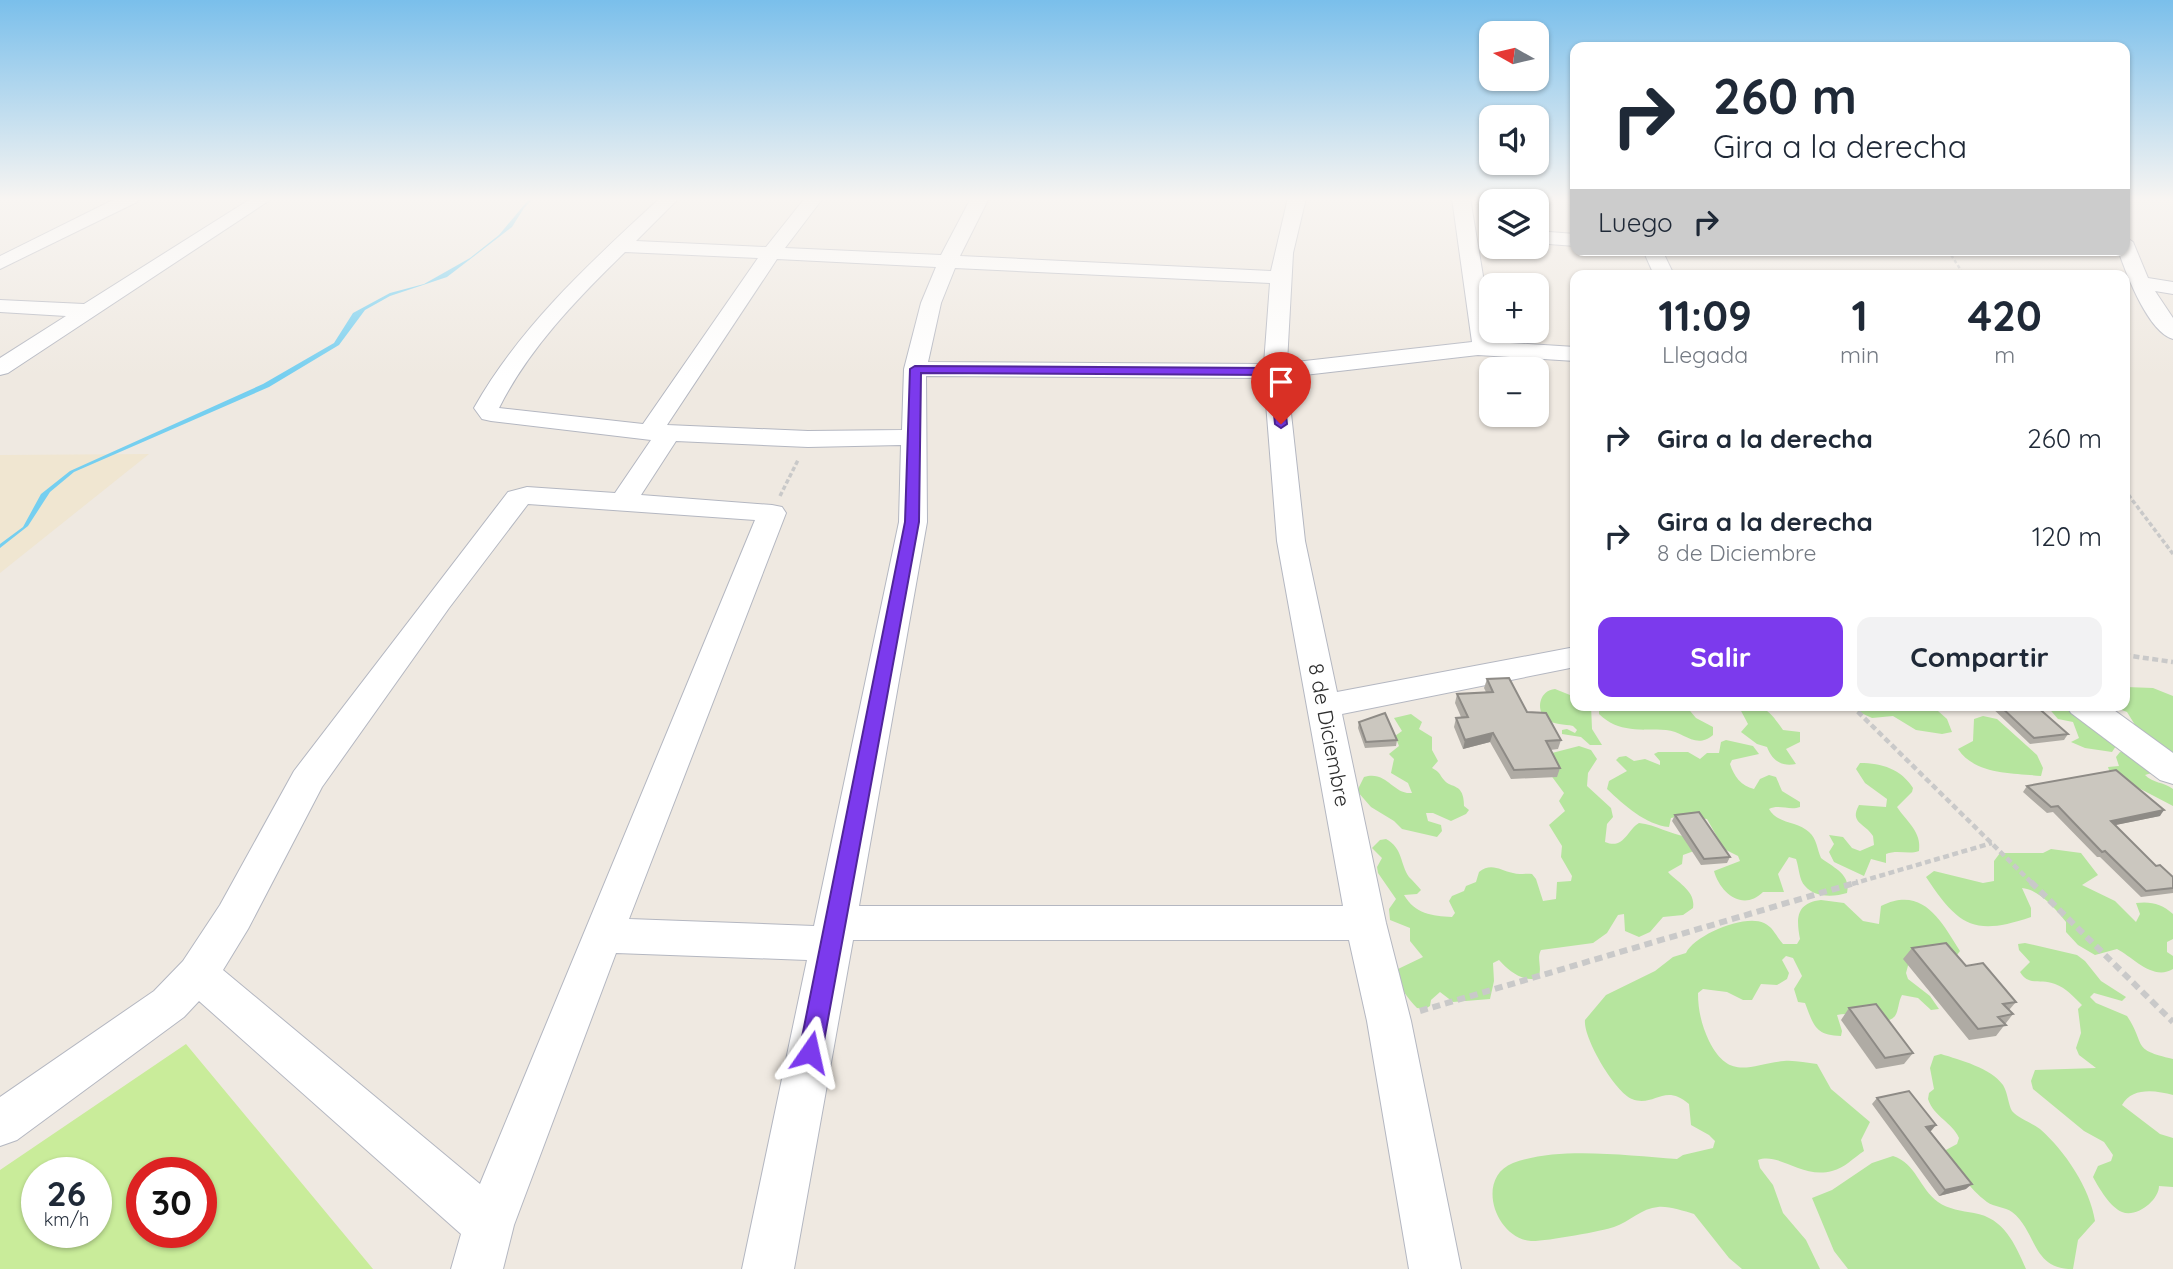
<!DOCTYPE html>
<html lang="es">
<head>
<meta charset="utf-8">
<style>
  body { margin:0; font-family:Quicksand,sans-serif; background:#f2f2f3; color:#1f2937; height:100vh; display:flex; flex-direction:column; font-size:26px; white-space:nowrap }
  * { box-sizing:border-box; margin:0 }
  p { font-size:23px; color:#747a83 }
  .icon { flex:none; width:38px; height:38px; fill:none; stroke:currentColor; stroke-width:2; stroke-linecap:round; stroke-linejoin:round }
  .map { position:relative; flex:1; overflow:hidden }
  .side { position:absolute; left:1570px; top:270px; width:560px; height:441px; display:flex; flex-direction:column; background:#fff; border-radius:14px; box-shadow:0 2px 5px #0004 }
  .side>* { flex:none }
  .guide { position:absolute; left:1570px; top:42px; width:560px; height:214px; border-radius:14px; box-shadow:0 2px 5px #0004; background:#fff; color:#1f2937; overflow:hidden }
  .needle { width:46px; rotate:278deg }
  .buttons { position:absolute; left:1479px; top:21px; display:grid; gap:14px }
  .buttons a { display:grid; place-items:center; width:70px; height:70px; border-radius:14px; background:#fff; box-shadow:0 2px 5px #0004; font-size:35px }
  .speed { position:absolute; left:21px; top:1157px; display:flex; gap:14px; font-size:35px; font-weight:700; text-align:center }
  .speed>* { display:grid; place-content:center; width:91px; height:91px; border-radius:50%; background:#fff; box-shadow:0 2px 5px #0004; line-height:1 }
  .speed small { font-size:18px; font-weight:400 }
  .speed .limit { border:10px solid #d22; background:#fff; color:#111 }
  .pin { position:absolute; display:grid; place-items:center; width:60px; height:60px; color:#fff; margin:-72px -30px; border-radius:50% 50% 50% 0; rotate:-45deg; box-shadow:0 0 7px #0007 }
  .pin .icon { rotate:45deg }
  .me { position:absolute; width:77px; margin:-38px; rotate:11deg; stroke-linejoin:round; filter:drop-shadow(0 0 5px #0008) }
  .turn { display:flex; align-items:center; gap:24px; height:147px; padding:0 28px; font-size:32px }
  .turn .icon { width:91px; height:91px; stroke-width:2.5 }
  .turn b { display:block; font-size:49px; line-height:60px }
  .then { display:flex; align-items:center; height:66px; padding:0 28px; background:#0003; gap:14px; font-size:26px }
  .eta { display:flex; justify-content:space-evenly; align-items:center; height:119px; text-align:center }
  .eta b { font-size:42px; font-weight:700; line-height:49px }
  .button { display:flex; gap:14px; margin-top:auto; padding:14px 28px }
  .button a { flex:1; height:80px; border-radius:14px; background:#7c3aed; color:#fff; font-size:28px; font-weight:700; line-height:80px; text-align:center }
  .button a+a { background:#f2f2f3; color:#1f2937 }
  ul { padding:0; list-style:none }
  li { display:flex; align-items:center; gap:21px; height:98px; padding:0 28px }
  li div { flex:1 }
  li b { display:block; font-size:26px }
  li em { font-style:normal }
  .map>svg:first-child { display:block }
  .education { fill:#f0e6d1 }
  .green { fill:#b6e59e }
  .pitch { fill:#c9ec9a; fill-rule:evenodd }
  .water { fill:#75cff0 }
  .lines { fill:none; stroke-linecap:round; stroke-linejoin:round }
  .minor-casing { stroke:#b4b7c1; stroke-width:2 }
  .path-far3 { stroke:#c9c9c9; stroke-width:2.5; stroke-dasharray:3.5 2.5; stroke-linecap:butt }
  .path-far2 { stroke:#c9c9c9; stroke-width:3.5; stroke-dasharray:4.5 2.5; stroke-linecap:butt }
  .path-far1 { stroke:#c9c9c9; stroke-width:4.5; stroke-dasharray:6 3.5; stroke-linecap:butt }
  .path { stroke:#c9c9c9; stroke-width:6; stroke-dasharray:8 5; stroke-linecap:butt }
  .minor { fill:#fff; fill-rule:evenodd }
  .wall { fill:#afaba4 }
  .shaded-wall { fill:#8e8b86 }
  .building { fill:#cbc7bf; stroke:#8e8b86; stroke-width:2 }
  .route { fill:#7c3aed; stroke:#51269a; stroke-width:2 }
  .labels { text-anchor:middle; dominant-baseline:central; stroke-width:6; stroke-linejoin:round; paint-order:stroke }
  .street-label { font-size:21px; fill:#2e2e2e; stroke:#fff }
</style>
</head>
<body>
<div class="map">
<svg width="2173" height="1269" viewBox="0 0 2173 1269">
  <rect width="100%" height="100%" fill="#efe9e1"/>
  <path class="education" d="M 149,454 L 0,573 L 0,455 Z"/>
  <g class="green">
    <path d="M 2126,687 L 2153,688 L 2173,696 L 2173,756 L 2140,733 L 2127,712 L 2109,705 L 2124,705 Z"/>
    <path d="M 1555,689 L 1575,697 L 1575,705 L 1591,705 L 1592,729 L 1602,745 L 1590,745 L 1581,737 L 1562,734 L 1562,730 L 1567,729 L 1575,733 L 1577,730 L 1573,726 C 1565,724 1553,725 1546,719 C 1535,709 1540,690 1555,689 Z"/>
    <path d="M 1599,705 L 1685,705 L 1696,718 L 1713,727 L 1713,735 C 1695,750 1684,731 1666,730 C 1642,729 1618,733 1599,714 Z"/>
    <path d="M 1741,705 C 1767,705 1770,712 1783,730 L 1800,732 L 1800,742 L 1786,749 L 1796,764 C 1781,767 1772,760 1767,747 L 1757,744 L 1741,732 L 1748,724 L 1740,709 Z"/>
    <path d="M 1844,705 L 1888,705 L 1901,710 L 1938,711 L 1947,719 L 1952,732 L 1942,734 L 1916,730 L 1893,716 L 1872,718 Z"/>
    <path d="M 2046,705 L 2093,705 L 2116,746 L 2112,752 L 2085,748 L 2071,742 L 2079,738 L 2073,722 L 2058,719 Z"/>
    <path d="M 1411,714 L 1422,722 L 1419,729 L 1432,737 L 1432,750 L 1438,761 L 1432,768 C 1440,772 1439,774 1444,780 C 1451,789 1464,782 1464,806 L 1469,810 L 1466,814 L 1451,821 L 1433,813 L 1426,813 L 1428,821 L 1441,825 L 1442,831 L 1437,837 L 1402,829 L 1394,821 L 1371,807 L 1357,791 L 1364,777 C 1387,770 1393,795 1412,793 L 1408,783 L 1391,773 L 1394,759 L 1389,754 L 1399,746 L 1395,736 L 1402,731 L 1394,718 Z"/>
    <path d="M 1983,716 L 1997,719 L 2037,755 L 2043,768 L 2041,776 C 2013,773 1975,775 1958,749 L 1973,741 L 1974,719 Z"/>
    <path d="M 1726,740 L 1753,746 L 1759,754 L 1732,760 L 1730,764 C 1734,776 1741,786 1754,789 L 1760,779 L 1769,775 L 1776,777 L 1782,791 L 1800,802 L 1800,807 C 1790,811 1779,804 1769,809 C 1777,824 1798,821 1809,832 C 1817,839 1817,849 1821,858 C 1834,868 1851,874 1847,893 C 1834,897 1815,898 1805,886 C 1799,880 1799,867 1796,859 L 1789,857 L 1778,874 L 1784,892 L 1763,892 C 1743,912 1720,893 1714,871 L 1740,861 L 1738,856 L 1724,849 L 1707,819 L 1680,816 L 1671,818 L 1669,827 C 1646,825 1624,805 1607,789 L 1609,781 L 1627,771 L 1616,760 L 1619,757 L 1626,756 L 1634,761 L 1645,759 L 1660,765 L 1660,761 L 1654,754 L 1658,752 L 1688,752 L 1700,759 L 1707,753 L 1719,753 L 1721,742 Z"/>
    <path d="M 1579,746 L 1591,750 L 1597,759 L 1588,773 L 1587,786 L 1611,808 L 1613,817 L 1607,824 L 1605,842 C 1624,850 1627,830 1639,823 C 1656,825 1670,834 1687,837 L 1694,851 L 1683,855 L 1682,864 L 1668,872 C 1678,883 1696,891 1693,908 L 1683,915 L 1663,917 L 1650,932 L 1639,937 L 1625,931 L 1624,914 L 1618,915 L 1607,933 L 1593,943 L 1541,950 C 1536,959 1543,968 1538,978 C 1523,983 1508,970 1499,960 L 1493,963 L 1494,981 L 1490,999 L 1453,1002 L 1440,992 L 1431,1000 L 1430,1006 L 1425,1009 L 1417,1008 C 1407,997 1396,985 1398,969 L 1423,957 L 1410,941 L 1410,928 L 1390,920 L 1389,909 L 1396,899 L 1378,873 L 1377,867 L 1382,858 L 1372,848 L 1380,840 L 1386,839 C 1403,848 1400,864 1409,877 C 1413,881 1417,885 1421,890 L 1417,894 L 1404,895 C 1415,914 1432,916 1452,917 L 1455,913 L 1449,901 L 1452,896 L 1464,891 L 1466,886 L 1476,882 L 1479,872 C 1491,862 1500,870 1513,873 C 1519,875 1525,873 1532,874 L 1536,879 L 1543,901 L 1556,899 L 1557,882 L 1571,881 L 1572,876 L 1561,857 L 1562,846 L 1549,825 L 1565,811 L 1559,801 L 1564,793 L 1550,774 L 1552,753 Z"/>
    <path d="M 2120,752 L 2133,753 L 2155,772 L 2145,775 C 2152,783 2164,782 2173,789 L 2173,806 L 2110,773 L 2108,767 L 2119,766 L 2116,757 Z"/>
    <path d="M 1860,763 C 1882,763 1901,769 1913,788 L 1912,792 L 1897,807 C 1907,822 1922,832 1919,851 C 1908,855 1898,849 1886,854 L 1886,863 L 1871,859 L 1864,876 L 1834,862 L 1829,852 L 1834,844 L 1829,835 L 1843,837 L 1852,848 L 1860,851 L 1874,845 L 1873,836 C 1865,823 1849,823 1859,805 L 1886,807 L 1887,799 L 1865,783 L 1856,769 Z"/>
    <path d="M 2051,849 L 2081,853 L 2098,875 L 2082,885 L 2115,901 L 2136,922 L 2140,914 L 2136,903 C 2151,901 2162,904 2173,914 L 2173,939 L 2167,942 L 2167,952 L 2173,956 L 2173,969 C 2153,981 2134,958 2117,949 L 2095,955 L 2078,945 L 2066,932 L 2066,922 C 2056,909 2038,889 2022,888 L 2031,908 L 2031,917 C 1973,937 1958,925 1926,877 L 1934,871 L 1983,883 L 1994,881 L 1994,861 L 2000,853 L 2043,853 Z"/>
    <path d="M 1821,900 L 1844,903 L 1863,921 L 1879,924 L 1881,906 C 1923,885 1941,921 1960,951 L 1957,955 L 1909,962 L 1906,973 L 1908,979 L 1930,996 L 1939,1009 L 1931,1010 L 1918,998 L 1902,995 C 1898,1002 1899,1010 1895,1016 C 1884,1030 1858,1009 1837,1015 L 1842,1031 L 1841,1036 C 1815,1035 1814,1026 1805,1003 L 1798,1002 L 1794,989 L 1802,976 L 1793,958 L 1786,956 L 1782,960 L 1789,973 L 1787,979 L 1777,985 L 1761,984 L 1752,1000 L 1743,1000 L 1727,992 L 1703,989 L 1698,993 C 1698,1011 1702,1026 1709,1041 C 1730,1082 1750,1064 1784,1061 C 1795,1060 1806,1063 1817,1064 L 1831,1089 L 1870,1122 L 1861,1140 L 1864,1151 C 1853,1158 1845,1168 1832,1171 C 1802,1179 1779,1152 1758,1160 L 1760,1168 L 1773,1185 L 1783,1213 L 1806,1240 L 1820,1269 L 1742,1269 L 1729,1258 L 1694,1214 C 1683,1211 1669,1206 1658,1207 C 1642,1208 1629,1222 1614,1227 C 1603,1231 1542,1242 1531,1241 C 1495,1238 1475,1178 1513,1163 C 1560,1146 1627,1156 1677,1159 L 1683,1155 L 1713,1148 L 1715,1141 L 1709,1135 L 1691,1125 L 1689,1104 C 1664,1082 1654,1108 1632,1099 C 1615,1092 1583,1038 1585,1020 L 1606,995 L 1655,971 L 1673,957 L 1686,953 C 1695,935 1744,914 1764,923 C 1773,927 1776,936 1783,944 L 1797,944 L 1800,939 C 1796,918 1796,903 1821,900 Z"/>
    <path d="M 2025,943 L 2077,955 L 2085,961 L 2101,981 L 2126,997 L 2122,1001 L 2094,993 L 2090,997 L 2096,1003 L 2127,1016 C 2147,1046 2130,1049 2173,1059 L 2173,1095 C 2155,1090 2132,1087 2122,1105 L 2160,1134 L 2173,1138 L 2173,1187 L 2159,1186 C 2159,1200 2137,1218 2122,1212 C 2110,1207 2099,1188 2093,1177 L 2098,1166 L 2111,1161 L 2113,1155 L 2104,1142 L 2084,1131 L 2033,1089 L 2031,1081 L 2035,1070 L 2096,1068 L 2079,1055 L 2076,1048 L 2081,1033 L 2078,1009 L 2082,1005 C 2074,997 2066,988 2055,984 C 2041,978 2029,987 2020,972 L 2030,962 L 2019,950 L 2018,944 Z"/>
    <path d="M 1941,1054 C 1960,1060 1991,1068 2003,1085 C 2008,1093 2008,1104 2012,1111 C 2018,1118 2032,1123 2040,1129 C 2065,1151 2090,1188 2095,1221 L 2078,1240 L 2073,1269 C 2031,1269 2037,1231 2012,1212 C 2005,1207 1994,1207 1987,1202 C 1969,1189 1957,1168 1944,1151 L 1957,1144 L 1959,1138 C 1952,1122 1934,1117 1928,1099 L 1929,1093 L 1934,1089 L 1930,1068 L 1934,1056 Z"/>
    <path d="M 1893,1156 C 1916,1163 1919,1188 1938,1202 C 1948,1209 1962,1211 1974,1213 C 2004,1218 2015,1244 2026,1269 L 1848,1269 L 1834,1251 L 1812,1198 L 1832,1190 L 1872,1163 Z"/>
  </g>
  <path class="pitch" d="M 186,1044 L 373,1269 L 0,1269 L 0,1170 ZM 37,1172 L 96,1172 L 96,1232 L 37,1232 ZM 142,1172 L 201,1172 L 201,1232 L 142,1232 Z"/>
  <path class="water" d="M 530,198 L 534,198 L 524,208 L 512,227 L 447,277 L 390,296 L 365,310 L 339,345 L 269,387 L 74,472 L 50,492 L 28,526 L 0,548 L 0,544 L 23,527 L 41,494 L 70,471 L 263,384 L 334,343 L 353,313 L 390,293 L 424,284 L 470,258 L 499,235 Z"/>
  <g class="lines">
    <g class="minor-casing">
      <g id="minor">
        <path d="M 117,198 L 140,198 L 137,202 L 0,269 L 0,256 Z"/>
        <path d="M 252,198 L 273,198 L 8,373 L 0,375 L 0,358 L 66,316 L 0,312 L 0,300 L 84,304 Z"/>
        <path d="M 660,198 L 679,198 L 636,241 L 766,247 L 805,198 L 823,198 L 785,248 L 941,255 L 971,198 L 989,198 L 960,256 L 1271,271 L 1288,198 L 1306,198 L 1293,253 L 1287,363 L 1472,342 L 1452,198 L 1470,198 L 1494,342 L 1575,347 L 1575,361 L 1478,355 L 1287,377 L 1305,541 L 1337,692 L 1575,647 L 1575,667 L 1342,714 L 1386,923 L 1411,1021 L 1461,1269 L 1409,1269 L 1367,1021 L 1349,940 L 853,940 L 794,1269 L 742,1269 L 807,960 L 616,953 L 514,1225 L 503,1269 L 451,1269 L 461,1234 L 199,1001 L 184,1017 L 17,1140 L 0,1146 L 0,1097 L 154,991 L 183,961 L 220,905 L 294,771 L 508,492 L 527,487 L 615,493 L 651,440 L 491,421 L 482,419 L 474,408 C 521,325 591,262 660,198 ZM 625,252 L 758,258 L 643,424 L 499,408 C 529,348 577,299 625,252 ZM 777,259 L 936,267 L 921,303 L 904,369 L 902,430 L 808,431 L 667,425 ZM 955,268 L 1270,283 L 1264,364 L 928,362 L 941,303 ZM 926,376 L 1264,378 L 1277,541 L 1343,906 L 859,906 L 927,522 ZM 676,441 L 808,447 L 901,445 L 899,522 L 814,926 L 629,919 L 786,513 L 782,507 L 772,505 L 641,495 ZM 528,504 L 755,520 L 480,1184 L 223,970 L 248,929 L 322,787 L 449,608 Z"/>
        <path d="M 1536,231 L 1575,234 L 1575,246 L 1536,243 Z"/>
        <path d="M 2124,236 L 2133,242 L 2148,278 L 2173,282 L 2173,294 L 2155,291 L 2173,318 L 2173,339 C 2148,332 2126,273 2118,250 L 2124,250 Z"/>
        <path d="M 1643,250 L 1662,250 L 1674,275 L 1654,275 Z"/>
        <path d="M 2066,705 L 2107,705 L 2173,753 L 2173,784 L 2160,780 L 2071,713 Z"/>
      </g>
    </g>
    <path class="path-far3" d="M 1948,250 L 1964,275"/>
    <g class="path-far2">
      <path d="M 2124,489 L 2173,554"/>
      <path d="M 780,496 L 798,460"/>
    </g>
    <g class="path-far1">
      <path d="M 2124,655 L 2173,662"/>
      <path d="M 1851,705 L 2033,884"/>
      <path d="M 1852,884 L 1992,843"/>
    </g>
    <g class="path">
      <path d="M 2031,882 L 2173,1022"/>
      <path d="M 1420,1011 L 1858,882"/>
    </g>
    <use href="#minor" class="minor"/>
  </g>
  <g class="wall">
    <path d="M 1487,679 L 1561,740 L 1558,749 L 1550,750 L 1560,768 L 1557,777 L 1511,779 L 1490,742 L 1463,749 L 1454,727 L 1456,718 L 1461,717 L 1455,703 L 1457,694 L 1486,692 L 1484,688 Z"/>
    <path d="M 1989,705 L 2035,705 L 2068,734 L 2064,740 L 2030,744 Z"/>
    <path d="M 1359,722 L 1397,740 L 1396,746 L 1365,748 L 1358,728 Z"/>
    <path d="M 2027,786 L 2160,816 L 2115,825 L 2156,866 L 2173,877 L 2173,893 L 2141,897 L 2100,857 L 2097,857 L 2053,812 L 2047,813 L 2023,792 Z"/>
    <path d="M 1675,815 L 1730,857 L 1727,863 L 1701,865 L 1672,821 Z"/>
    <path d="M 1912,948 L 1966,966 L 2016,1002 L 2009,1010 L 2013,1014 L 1996,1036 L 1969,1040 L 1903,959 Z"/>
    <path d="M 1849,1008 L 1913,1053 L 1904,1064 L 1876,1069 L 1841,1020 Z"/>
    <path d="M 1877,1098 L 1931,1131 L 1929,1131 L 1966,1189 L 1939,1196 L 1872,1104 Z"/>
  </g>
  <g class="shaded-wall">
    <path d="M 1493,733 L 1490,742 L 1463,749 L 1465,740 Z"/>
    <path d="M 2164,810 L 2160,816 L 2106,827 L 2111,821 Z"/>
    <path d="M 1936,1125 L 1931,1131 L 1921,1133 L 1926,1127 Z"/>
    <path d="M 1972,1184 L 1966,1189 L 1939,1196 L 1945,1190 Z"/>
  </g>
  <g class="building">
    <path d="M 1509,678 L 1527,712 L 1546,713 L 1561,740 L 1546,741 L 1560,768 L 1514,770 L 1493,733 L 1465,740 L 1456,718 L 1468,717 L 1457,694 L 1493,692 L 1487,679 Z"/>
    <path d="M 1999,705 L 2035,705 L 2068,734 L 2034,738 Z"/>
    <path d="M 1385,713 L 1397,740 L 1366,742 L 1359,722 Z"/>
    <path d="M 2116,770 L 2164,810 L 2111,821 L 2156,866 L 2160,865 L 2173,877 L 2173,888 L 2146,891 L 2105,851 L 2102,852 L 2058,806 L 2051,807 L 2027,786 Z"/>
    <path d="M 1699,812 L 1730,857 L 1704,859 L 1675,815 Z"/>
    <path d="M 1946,943 L 1966,966 L 1983,963 L 2016,1002 L 2003,1004 L 2013,1014 L 1998,1017 L 2006,1025 L 1978,1029 L 1912,948 Z"/>
    <path d="M 1876,1004 L 1913,1053 L 1885,1058 L 1849,1008 Z"/>
    <path d="M 1909,1091 L 1936,1125 L 1926,1127 L 1972,1184 L 1945,1190 L 1877,1098 Z"/>
  </g>
  <linearGradient id="sky" x2="0" y2="1"><stop stop-color="#7abfeb"/><stop offset="0.53" stop-color="#f8f5f2"/><stop offset="1" stop-color="#f8f5f2" stop-opacity="0"/></linearGradient>
  <rect width="2173" height="376" fill="url(#sky)"/>
  <path class="route" d="M 915,366 L 1275,368 L 1281,371 L 1287,424 L 1281,428 L 1275,424 L 1270,375 L 921,373 L 919,522 L 822,1052 L 818,1060 L 810,1063 L 802,1060 L 799,1052 L 905,522 L 910,369 Z"/>
  <g class="labels">
    <g class="street-label">
      <text transform="translate(1330 735) rotate(79)">8 de Diciembre</text>
    </g>
  </g>
</svg>
<div class="buttons">
<a><svg class="needle" viewBox="-14 -14 28 28"><path d="M0-13l5 13h-10z" fill="#e53935"/><path d="M0 13l5-13h-10z" fill="#747a83"/></svg></a>
<a><svg class="icon" aria-label="sound" viewBox="0 0 24 24"><path d="M4 9h4l5-4v14l-5-4H4zM17 9q2 3 0 6"/></svg></a>
<a><svg class="icon" aria-label="layers" viewBox="0 0 24 24"><path d="M12 4l9 5-9 5-9-5zM3 14l9 5 9-5"/></svg></a>
<a>+</a>
<a>−</a>
</div>
<div class="speed"><div>26<small>km/h</small></div><div class="limit">30</div></div>
<div class="pin" style="left:1281px;top:424px;background:#d93025"><svg class="icon" aria-label="arrive" viewBox="0 0 24 24"><path d="M6 21V4h12l-3 4 3 4H6"/></svg></div>
<svg class="me" style="left:810px;top:1052px" viewBox="-20 -20 40 40"><path d="M0-17L14 15 0 8-14 15z" fill="#7c3aed" stroke="#fff" stroke-width="4"/></svg>
<div class="guide">
<div class="turn"><svg class="icon" aria-label="right" viewBox="0 0 24 24"><path d="M7 20v-9h11M14 6l5 5-5 5"/></svg><div><b>260 m</b>Gira a la derecha</div></div>
<div class="then">Luego<svg class="icon" aria-label="right" viewBox="0 0 24 24"><path d="M7 20v-9h11M14 6l5 5-5 5"/></svg></div>
</div>
<section class="side">
<div class="eta">
<div><b>11:09</b><p>Llegada</p></div>
<div><b>1</b><p>min</p></div>
<div><b>420</b><p>m</p></div>
</div>
<ul>
<li><svg class="icon" aria-label="right" viewBox="0 0 24 24"><path d="M7 20v-9h11M14 6l5 5-5 5"/></svg><div><b>Gira a la derecha</b></div><em>260 m</em></li>
<li><svg class="icon" aria-label="right" viewBox="0 0 24 24"><path d="M7 20v-9h11M14 6l5 5-5 5"/></svg><div><b>Gira a la derecha</b><p>8 de Diciembre</p></div><em>120 m</em></li>
</ul>
<div class="button"><a>Salir</a><a>Compartir</a></div>
</section>
</div>
</body>
</html>
